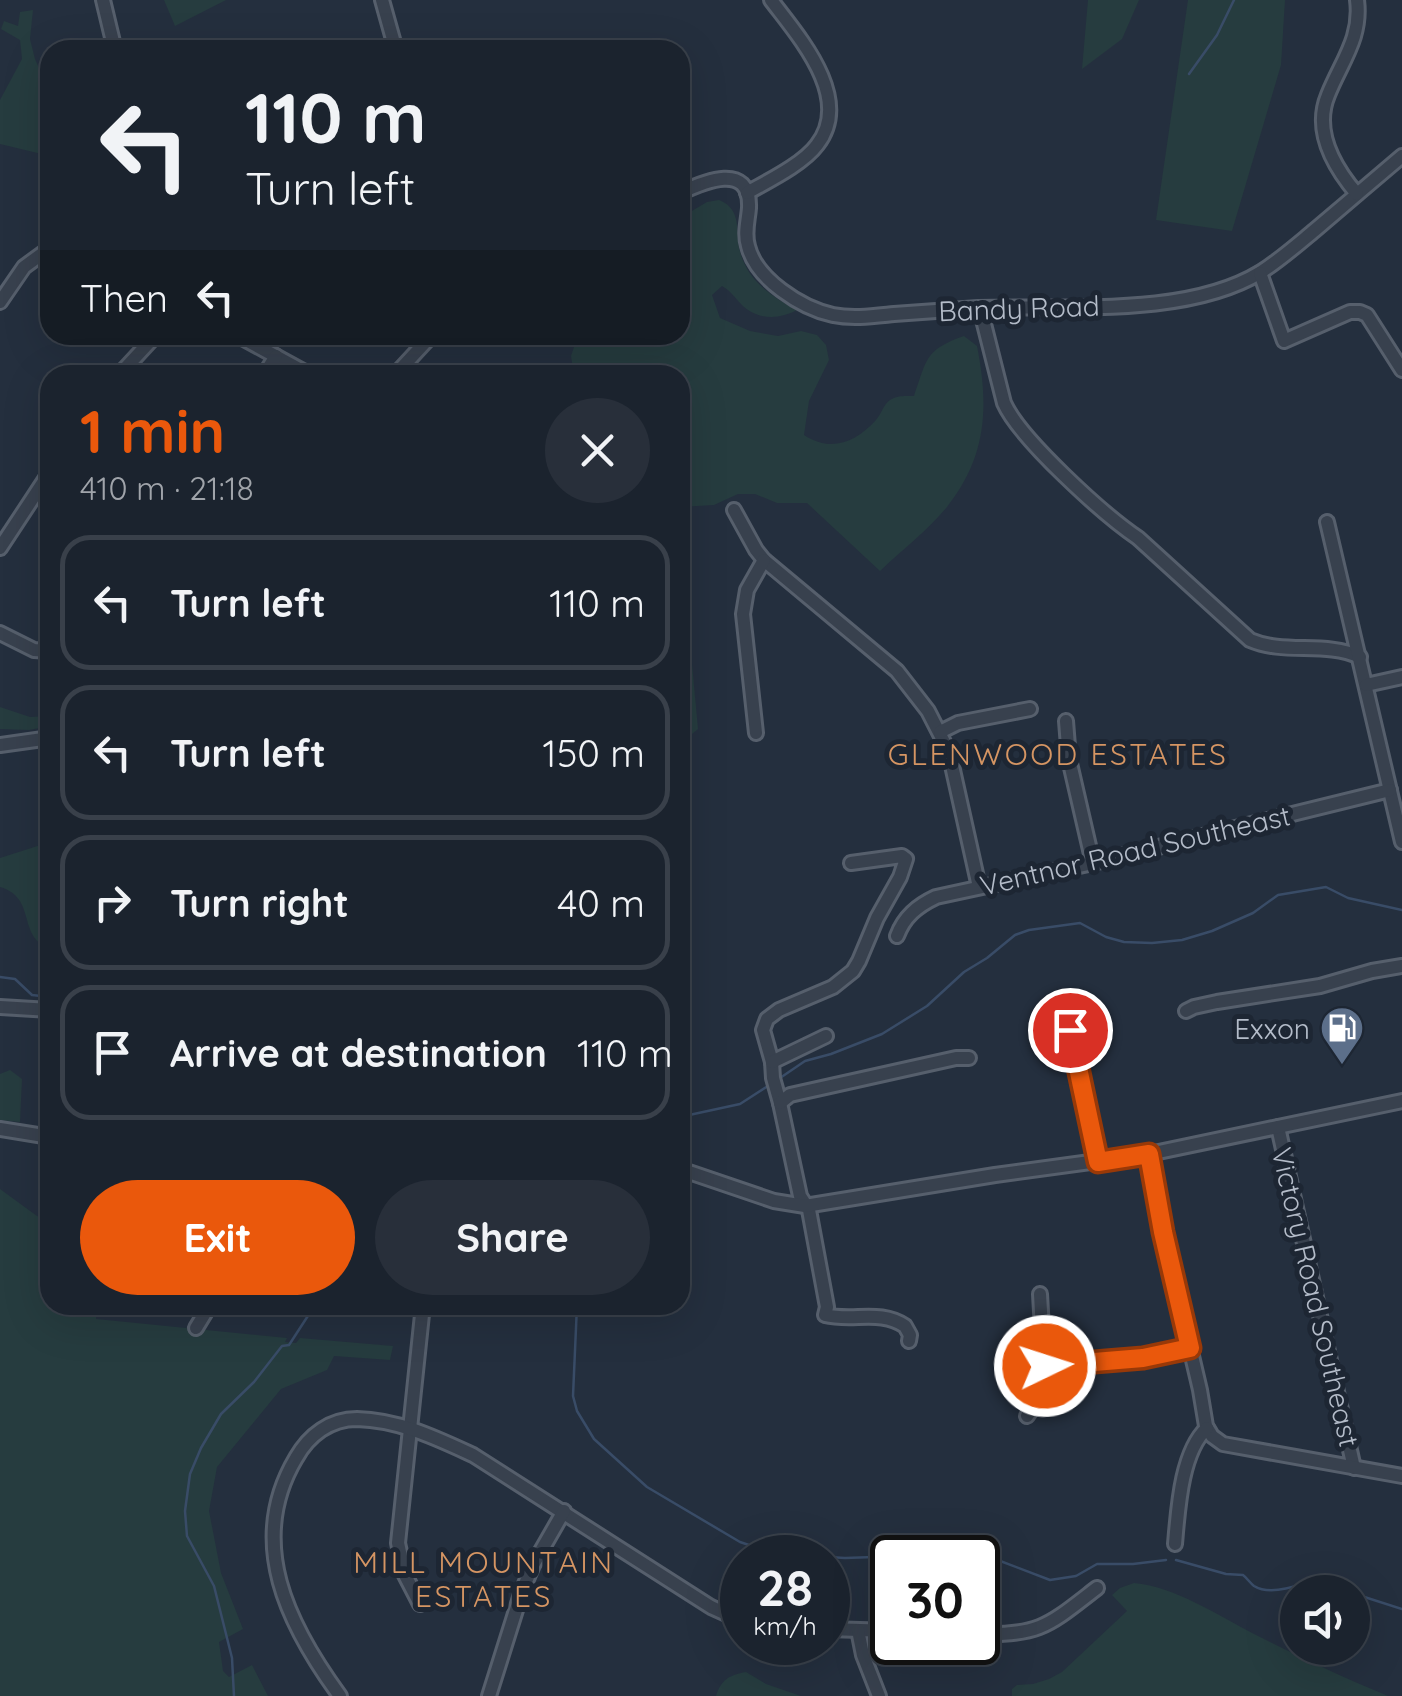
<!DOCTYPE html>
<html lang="en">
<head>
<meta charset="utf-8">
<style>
  body { margin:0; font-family:Quicksand,sans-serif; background:#282f3a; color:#f1f3f6; height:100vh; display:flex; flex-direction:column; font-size:38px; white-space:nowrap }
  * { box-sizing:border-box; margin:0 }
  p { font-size:32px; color:#a0a4aa }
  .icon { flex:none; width:55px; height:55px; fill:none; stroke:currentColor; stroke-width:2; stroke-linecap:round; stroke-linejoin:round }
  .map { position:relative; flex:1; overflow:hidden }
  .details { position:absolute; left:40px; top:365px; width:650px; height:950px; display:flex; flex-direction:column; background:#1b232e; border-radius:30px; box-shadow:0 10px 40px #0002,0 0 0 2px #39404a }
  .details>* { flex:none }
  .guide { position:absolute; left:40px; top:40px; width:650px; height:305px; border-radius:30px; box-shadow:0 10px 40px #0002,0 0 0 2px #39404a; background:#1b232e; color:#f1f3f6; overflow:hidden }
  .buttons { position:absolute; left:1280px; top:1575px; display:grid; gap:20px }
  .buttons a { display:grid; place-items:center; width:90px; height:90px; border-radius:50%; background:#1b232e; box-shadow:0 10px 40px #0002,0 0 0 2px #39404a; font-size:50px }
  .speed { position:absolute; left:720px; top:1535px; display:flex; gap:20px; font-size:50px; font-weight:700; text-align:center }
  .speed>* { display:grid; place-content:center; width:130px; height:130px; border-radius:50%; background:#1b232e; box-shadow:0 10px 40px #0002,0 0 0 2px #39404a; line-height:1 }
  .speed small { font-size:25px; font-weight:400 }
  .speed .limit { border:5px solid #111; border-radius:15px; background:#fff; color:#111 }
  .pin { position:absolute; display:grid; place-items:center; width:85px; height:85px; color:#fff; margin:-42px; border:5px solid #fff; border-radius:50%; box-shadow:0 2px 10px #0007 }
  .me { position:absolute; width:110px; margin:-55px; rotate:86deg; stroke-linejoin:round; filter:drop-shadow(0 0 8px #0008) }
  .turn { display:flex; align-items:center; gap:35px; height:210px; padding:0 40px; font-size:45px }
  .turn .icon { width:130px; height:130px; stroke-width:2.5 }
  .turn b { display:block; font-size:70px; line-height:85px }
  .then { display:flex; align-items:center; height:95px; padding:0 40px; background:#0003; gap:20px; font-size:38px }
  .round { display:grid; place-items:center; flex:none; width:105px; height:105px; border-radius:52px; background:#282f3a }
  .headline { display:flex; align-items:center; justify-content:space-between; height:170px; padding:0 40px }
  h1 { font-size:60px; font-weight:700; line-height:75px; color:#ea580c }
  .button { display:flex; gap:20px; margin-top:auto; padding:20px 40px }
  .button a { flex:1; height:115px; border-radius:60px; background:#ea580c; color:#fff; font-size:40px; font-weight:700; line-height:115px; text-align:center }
  .button a+a { background:#282f3a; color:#f1f3f6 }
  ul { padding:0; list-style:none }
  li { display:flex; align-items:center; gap:30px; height:135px; margin:0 20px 15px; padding:0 20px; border:5px solid #39404a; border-radius:30px }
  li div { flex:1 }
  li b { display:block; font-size:38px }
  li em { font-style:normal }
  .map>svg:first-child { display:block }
  .green { fill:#263c3f }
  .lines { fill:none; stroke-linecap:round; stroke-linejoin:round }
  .stream { stroke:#394c67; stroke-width:2.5 }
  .minor-casing { stroke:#565f6c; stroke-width:18 }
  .minor { stroke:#38414e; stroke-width:12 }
  .route-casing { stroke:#983908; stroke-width:25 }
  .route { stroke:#ea580c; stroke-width:18 }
  .labels { text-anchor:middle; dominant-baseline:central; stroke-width:10; stroke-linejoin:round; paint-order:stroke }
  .street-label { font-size:28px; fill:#b4bcc9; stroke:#1d2633 }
  .poi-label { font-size:28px; fill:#b4bcc9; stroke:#1d2633; text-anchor:end }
  .neighbourhood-label { font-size:30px; letter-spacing:2.5px; fill:#d59563; stroke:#1d2633 }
</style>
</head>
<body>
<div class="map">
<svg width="1402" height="1696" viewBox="0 0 1402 1696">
  <rect width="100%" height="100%" fill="#242f3e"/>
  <g class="green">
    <path d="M 164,0 L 226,0 L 175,26 Z"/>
    <path d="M 1088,0 L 1139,0 L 1122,39 L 1082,69 Z"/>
    <path d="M 1188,0 L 1285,0 L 1281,65 L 1232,231 L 1156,220 Z"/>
    <path d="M 33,10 L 30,39 L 35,59 L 50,93 L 50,156 L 0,144 L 0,100 L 22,59 L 20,40 L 1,29 L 4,21 L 18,26 L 20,12 Z"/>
    <path d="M 719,200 C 744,210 734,233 741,255 C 750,283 773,297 797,310 C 779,320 756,320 741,304 C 734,297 732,292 722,286 L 712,295 L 720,318 L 750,331 L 778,336 L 801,331 L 817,335 L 826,345 L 829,360 L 809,401 L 804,435 C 831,453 856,442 876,420 C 882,413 883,405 890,400 C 897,395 906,396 914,396 C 927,360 924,350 964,336 L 977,346 C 989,407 987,456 947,507 C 928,530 902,550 880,571 L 807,503 L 777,503 L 755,494 L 738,494 L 714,505 L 680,507 L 680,375 L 574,375 L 571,356 L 578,335 L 680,335 L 680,313 L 683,313 L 691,307 L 689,298 L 680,289 L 680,218 L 707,202 Z"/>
    <path d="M 680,534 L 698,729 L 680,744 Z"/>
    <path d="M 0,707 L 30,717 L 50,716 L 50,726 L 29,730 L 0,729 Z"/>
    <path d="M 50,842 L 50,907 L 46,917 L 50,928 L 50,946 L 48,948 C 17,935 37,898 0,887 L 0,858 Z"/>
    <path d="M 10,1070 L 22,1079 L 20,1122 L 0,1120 L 0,1074 Z"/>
    <path d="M 0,1189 L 37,1216 L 50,1220 L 50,1305 L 96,1305 L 96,1319 L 287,1338 L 285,1342 L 296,1343 L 300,1338 L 393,1346 L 390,1360 L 334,1356 L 327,1370 L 281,1389 L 217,1467 L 209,1511 L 221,1573 L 243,1629 L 219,1642 L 223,1671 L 229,1677 L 252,1665 L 268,1696 L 0,1696 Z"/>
    <path d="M 1134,1583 C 1176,1587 1217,1615 1254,1634 C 1299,1657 1342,1677 1388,1696 L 1012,1696 L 1012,1689 L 1017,1685 L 1033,1684 L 1049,1679 L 1062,1672 L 1127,1611 L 1112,1595 L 1120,1588 Z"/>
    <path d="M 746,1672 L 766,1684 L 801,1696 L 716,1696 C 721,1680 729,1675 746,1672 Z"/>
  </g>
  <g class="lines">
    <g class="stream">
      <path d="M 1189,74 L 1217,35 L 1234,0"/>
      <path d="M 0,977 L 15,979 L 32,995 L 50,997"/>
      <path d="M 780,1078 L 805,1061 L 831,1054 L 882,1034 L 927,1006 L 964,972 L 987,958 L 1015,935 L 1029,930 L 1080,923 L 1106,937 L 1124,942 L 1152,943 L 1182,940 L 1212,931 L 1253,913 L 1278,895 L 1326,887 L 1348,898 L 1402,910"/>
      <path d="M 680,1117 L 740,1104 L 768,1086"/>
      <path d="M 577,1305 L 573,1396 L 577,1411 L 594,1439 L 647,1487 L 740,1542 L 764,1550 L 794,1555 L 845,1558 L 933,1555 L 995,1559 L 1050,1580 L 1076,1576 L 1097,1564 L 1133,1564 L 1166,1560"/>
      <path d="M 1176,1560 L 1226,1574 L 1243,1575 C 1247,1578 1250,1583 1254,1586 C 1273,1598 1307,1582 1325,1575 L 1341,1590 L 1350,1592"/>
      <path d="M 1352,1593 L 1402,1609"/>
      <path d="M 234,1696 L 232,1658 L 214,1586 L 187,1536 L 185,1511 L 190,1474 L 201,1448 L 221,1414 L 254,1382 L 282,1346 L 289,1345 L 315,1305"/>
    </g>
    <g class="minor-casing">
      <g id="minor">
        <path d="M 103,0 L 115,50"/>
        <path d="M 382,0 L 396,50"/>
        <path d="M 249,47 L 250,50"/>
        <path d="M 680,193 C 703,182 751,161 749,208 C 748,221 744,233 748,246 C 756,279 801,308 833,315 C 853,319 874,316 894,314 C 922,312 950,310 978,308 C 1064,305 1186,318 1261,272 C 1280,260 1298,244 1315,230 C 1344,205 1373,181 1402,156"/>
        <path d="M 747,193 C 768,181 803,164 817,145 C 854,98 798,36 771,0"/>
        <path d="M 1357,194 C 1334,167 1313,131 1328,95 C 1341,62 1362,38 1357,0"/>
        <path d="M 1260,273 L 1284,341 L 1350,312 L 1360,312 L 1367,315 L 1402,370"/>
        <path d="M 0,302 L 24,267 L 50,248"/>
        <path d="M 980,308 L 1004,403 C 1020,439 1104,515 1138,538 L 1250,640 C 1285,655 1325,641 1360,657"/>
        <path d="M 237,335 L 310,375"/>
        <path d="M 119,375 L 156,335"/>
        <path d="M 264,375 L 276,356"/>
        <path d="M 395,375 L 432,335"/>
        <path d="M 734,510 L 756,550 L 764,560 L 897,671 L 928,711 L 949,752 L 979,887"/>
        <path d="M 1327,522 L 1402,842"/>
        <path d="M 0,548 L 50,472"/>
        <path d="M 0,633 L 34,650 L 50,651"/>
        <path d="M 1366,685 L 1402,677"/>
        <path d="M 1066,721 L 1069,759 L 1093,863"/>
        <path d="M 940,732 L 958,723 L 1030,709"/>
        <path d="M 756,733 L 743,614 L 747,590 L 764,560"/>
        <path d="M 0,745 L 50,738"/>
        <path d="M 851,863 L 902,856 L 906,859 L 900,877 L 877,918 L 859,961 L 853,971 L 833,987 L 779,1010 L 767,1019 L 763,1030 L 772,1062 L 773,1078 L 780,1103 L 800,1196 L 809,1210 L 827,1307 L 825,1315 C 853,1322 880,1309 905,1326 L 910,1335 L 909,1341"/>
        <path d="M 897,936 C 904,917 917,906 936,897 L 1093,863 L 1390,790"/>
        <path d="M 0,1007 L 50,1010"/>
        <path d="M 1186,1011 L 1194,1007 L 1217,1002 L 1320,986 L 1372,971 L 1402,966"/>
        <path d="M 1069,1030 L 1098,1162"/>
        <path d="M 772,1062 L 826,1036"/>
        <path d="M 780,1103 L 790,1095 L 956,1058 L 969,1058"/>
        <path d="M 1278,1127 L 1354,1468"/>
        <path d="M 0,1129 L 50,1137"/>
        <path d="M 1149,1154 L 1163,1232 L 1200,1390 L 1206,1426 L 1212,1436 L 1223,1444 L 1402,1476"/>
        <path d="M 680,1169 L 774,1201 L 805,1206 L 995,1175 L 1149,1154 L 1402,1101"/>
        <path d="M 196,1328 L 210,1305"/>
        <path d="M 1045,1365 L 1143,1358 L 1190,1347"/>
        <path d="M 1027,1416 L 1042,1394 L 1045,1383 L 1040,1294"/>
        <path d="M 1175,1544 C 1178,1510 1181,1452 1207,1428"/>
        <path d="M 420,1604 L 405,1575 L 398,1543 L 423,1305"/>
        <path d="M 828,1629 L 892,1631"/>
        <path d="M 858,1630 L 863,1655 L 879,1696"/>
        <path d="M 978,1634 C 1040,1636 1049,1625 1097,1588"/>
        <path d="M 340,1696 C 288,1625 246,1542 296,1458 C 309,1435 330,1419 357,1419 C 399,1420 436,1438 473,1455 L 711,1607 L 742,1621"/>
        <path d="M 489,1696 L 522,1591 L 533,1565 L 564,1511"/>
      </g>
    </g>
    <use href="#minor" class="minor"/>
  </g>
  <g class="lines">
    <g class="route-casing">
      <path id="route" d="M 1045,1366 L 1143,1358 L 1190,1348 L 1163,1232 L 1149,1154 L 1098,1162 L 1070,1030"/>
    </g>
    <use href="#route" class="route"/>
  </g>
  <defs>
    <g id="fuel-pin" transform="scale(2.25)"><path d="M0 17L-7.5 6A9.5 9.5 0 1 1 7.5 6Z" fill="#5c6f8a" stroke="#1d2633"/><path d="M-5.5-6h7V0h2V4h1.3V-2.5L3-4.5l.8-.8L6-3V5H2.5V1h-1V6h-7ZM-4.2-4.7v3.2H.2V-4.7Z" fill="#fff"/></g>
  </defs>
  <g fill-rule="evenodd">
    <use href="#fuel-pin" x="1342" y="1028"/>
  </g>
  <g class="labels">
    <g class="street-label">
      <text transform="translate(1019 308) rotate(-2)">Bandy Road</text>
      <text transform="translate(1135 850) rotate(-13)">Ventnor Road Southeast</text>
      <text transform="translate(1316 1297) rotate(77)">Victory Road Southeast</text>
    </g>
    <g class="poi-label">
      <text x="1310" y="1028">Exxon</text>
    </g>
    <g class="neighbourhood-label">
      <text x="1058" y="754">GLENWOOD ESTATES</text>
      <text x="484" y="1562">MILL MOUNTAIN<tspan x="484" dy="34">ESTATES</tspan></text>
    </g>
  </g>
</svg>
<div class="buttons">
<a><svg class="icon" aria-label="sound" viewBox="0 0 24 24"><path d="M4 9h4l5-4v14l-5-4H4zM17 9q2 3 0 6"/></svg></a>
</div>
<div class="speed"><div>28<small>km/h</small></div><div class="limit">30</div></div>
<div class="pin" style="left:1070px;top:1030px;background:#d93025"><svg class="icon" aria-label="arrive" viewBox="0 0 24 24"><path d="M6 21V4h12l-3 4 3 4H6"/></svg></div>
<svg class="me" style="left:1045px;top:1366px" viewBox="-20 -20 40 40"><circle r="17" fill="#ea580c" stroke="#fff" stroke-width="3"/><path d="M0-11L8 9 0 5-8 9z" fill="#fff"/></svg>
<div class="guide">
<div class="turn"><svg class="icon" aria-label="left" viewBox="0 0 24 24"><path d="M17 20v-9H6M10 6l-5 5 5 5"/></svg><div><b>110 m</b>Turn left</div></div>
<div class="then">Then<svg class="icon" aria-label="left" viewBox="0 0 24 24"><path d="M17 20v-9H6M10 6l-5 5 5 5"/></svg></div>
</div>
<section class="details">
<div class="headline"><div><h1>1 min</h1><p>410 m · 21:18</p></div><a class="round"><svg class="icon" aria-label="close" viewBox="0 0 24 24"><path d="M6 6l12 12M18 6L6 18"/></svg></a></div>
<ul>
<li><svg class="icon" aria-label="left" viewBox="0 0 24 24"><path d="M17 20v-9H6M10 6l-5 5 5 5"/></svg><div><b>Turn left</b></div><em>110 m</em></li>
<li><svg class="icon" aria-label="left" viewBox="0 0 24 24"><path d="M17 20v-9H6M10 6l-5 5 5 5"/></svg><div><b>Turn left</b></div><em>150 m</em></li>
<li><svg class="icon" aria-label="right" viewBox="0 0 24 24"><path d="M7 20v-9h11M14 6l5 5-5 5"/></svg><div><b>Turn right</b></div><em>40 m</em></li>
<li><svg class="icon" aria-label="arrive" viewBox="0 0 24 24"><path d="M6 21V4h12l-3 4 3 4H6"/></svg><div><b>Arrive at destination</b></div><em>110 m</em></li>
</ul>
<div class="button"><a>Exit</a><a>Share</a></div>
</section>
</div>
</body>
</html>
